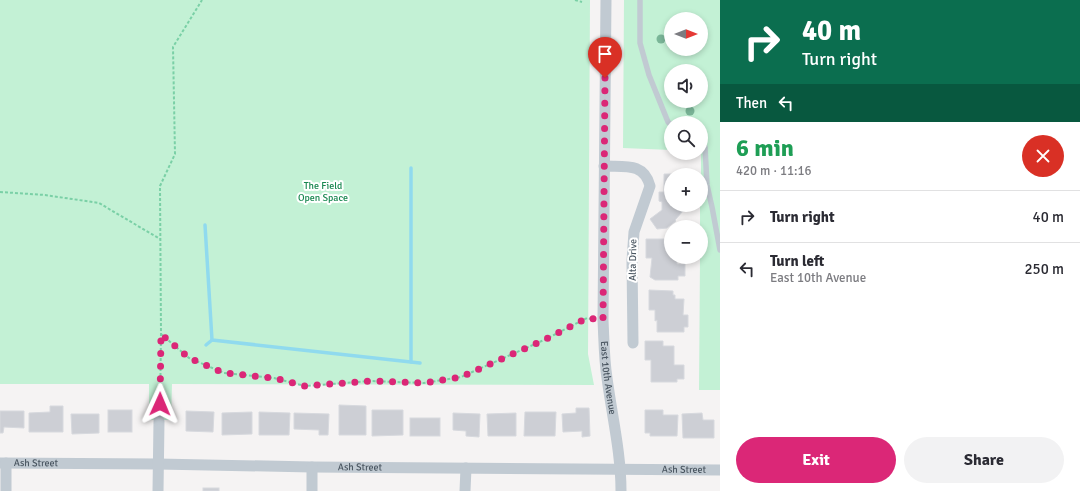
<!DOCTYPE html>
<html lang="en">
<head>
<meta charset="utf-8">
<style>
  body { margin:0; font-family:Signika,sans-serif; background:#f2f2f3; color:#2b2b33; height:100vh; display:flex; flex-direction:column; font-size:15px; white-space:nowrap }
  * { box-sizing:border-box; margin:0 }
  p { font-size:13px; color:#7c7c81 }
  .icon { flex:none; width:22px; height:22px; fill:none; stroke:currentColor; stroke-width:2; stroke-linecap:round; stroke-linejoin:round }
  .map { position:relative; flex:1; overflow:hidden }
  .details { display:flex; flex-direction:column; background:#fff; width:360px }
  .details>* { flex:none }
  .top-card { background:#0b6e4f; color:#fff; overflow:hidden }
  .needle { width:26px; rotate:90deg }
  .fabs { position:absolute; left:664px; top:12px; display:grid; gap:8px }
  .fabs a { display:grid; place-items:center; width:44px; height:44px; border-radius:50%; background:#fff; box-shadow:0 2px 6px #0003; font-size:20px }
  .pin { position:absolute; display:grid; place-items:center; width:34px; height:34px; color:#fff; margin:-41px -17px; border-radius:50% 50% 50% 0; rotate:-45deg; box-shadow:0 0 4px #0007 }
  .pin .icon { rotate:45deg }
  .me { position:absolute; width:44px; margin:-22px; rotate:1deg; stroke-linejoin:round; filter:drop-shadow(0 0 3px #0008) }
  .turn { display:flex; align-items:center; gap:14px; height:84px; padding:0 16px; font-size:18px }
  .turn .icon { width:52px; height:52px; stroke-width:2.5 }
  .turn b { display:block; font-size:28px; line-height:34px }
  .then { display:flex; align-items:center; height:38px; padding:0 16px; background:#0003; gap:8px; font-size:15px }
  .round { display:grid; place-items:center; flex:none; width:42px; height:42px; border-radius:21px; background:#f2f2f3 }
  .headline { display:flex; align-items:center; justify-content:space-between; height:68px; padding:0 16px }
  h1 { font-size:24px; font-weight:700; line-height:30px; color:#1e9e55 }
  .cta { display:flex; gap:8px; margin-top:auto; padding:8px 16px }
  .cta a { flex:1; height:46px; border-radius:24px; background:#db2777; color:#fff; font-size:16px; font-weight:700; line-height:46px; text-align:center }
  .cta a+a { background:#f2f2f3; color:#2b2b33 }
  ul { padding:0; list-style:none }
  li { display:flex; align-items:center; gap:12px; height:52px; padding:0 16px; border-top:1px solid #e1e1e2 }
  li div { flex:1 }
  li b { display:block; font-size:15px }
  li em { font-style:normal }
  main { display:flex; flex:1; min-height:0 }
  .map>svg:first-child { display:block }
  .green { fill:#c3f1d5; fill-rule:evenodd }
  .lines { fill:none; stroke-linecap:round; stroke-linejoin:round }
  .stream { stroke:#90daee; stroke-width:3.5 }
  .building { fill:#cdcfd5; stroke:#d7d9de }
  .path { stroke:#7ad0a6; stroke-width:2; stroke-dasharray:3 2; stroke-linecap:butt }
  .service { stroke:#c1cad2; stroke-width:5.5 }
  .minor { stroke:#c1cad2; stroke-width:11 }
  .tree { fill:#7bb799 }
  .route { stroke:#db2777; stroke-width:7; stroke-dasharray:0 12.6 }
  .labels { text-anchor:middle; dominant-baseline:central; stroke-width:4; stroke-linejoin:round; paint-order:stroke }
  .park-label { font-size:10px; fill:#17864f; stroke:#fff }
  .street-label { font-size:10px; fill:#4a5661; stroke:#fff }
</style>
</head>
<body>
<main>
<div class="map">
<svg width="720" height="491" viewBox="0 0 720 491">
  <rect width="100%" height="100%" fill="#f5f3f3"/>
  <g class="green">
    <path d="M 0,0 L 590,0 L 588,354 L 594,385 L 172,384 L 171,420 L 149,420 L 149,384 L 0,384 Z"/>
    <path d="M 624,0 L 720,0 L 720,390 L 699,390 L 700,257 L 701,257 L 701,227 L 700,227 L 700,205 L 701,205 L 701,123 L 671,123 L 671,150 L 623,148 ZM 671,19 L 701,19 L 701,49 L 671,49 ZM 671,71 L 701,71 L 701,101 L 671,101 Z"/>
  </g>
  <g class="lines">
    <g class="stream">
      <path d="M 411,168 L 411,362"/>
      <path d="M 205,225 L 212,340 L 420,363"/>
      <path d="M 206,345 L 212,340"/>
    </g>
  </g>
  <g class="building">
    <path d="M 664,174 L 682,174 L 682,175 L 671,175 L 671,205 L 688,205 L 688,206 L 685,211 L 683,211 L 675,220 L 676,221 L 667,228 L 657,229 L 650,219 L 662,210 L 662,202 L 659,201 L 659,192 L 664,192 Z"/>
    <path d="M 646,239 L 664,239 L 664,244 L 671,244 L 671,257 L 677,257 L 677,264 L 685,264 L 685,276 L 678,276 L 678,280 L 655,280 L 650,277 L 652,258 L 646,258 Z"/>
    <path d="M 649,290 L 673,291 L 673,295 L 675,295 L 675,299 L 684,299 L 683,315 L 688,315 L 688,327 L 684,327 L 684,332 L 657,332 L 657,320 L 655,321 L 655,310 L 649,310 Z"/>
    <path d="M 645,341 L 663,341 L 663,346 L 674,346 L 674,365 L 684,365 L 684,379 L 677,379 L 677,382 L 651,382 L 651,360 L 645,360 Z"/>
    <path d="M 339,405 L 366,406 L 366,435 L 339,435 Z"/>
    <path d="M 50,406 L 63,406 L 63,432 L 29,432 L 29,413 L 50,412 Z"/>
    <path d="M 576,408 L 589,408 L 590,436 L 582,437 L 582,431 L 563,432 L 562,414 L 576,413 Z"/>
    <rect x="108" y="410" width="24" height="22"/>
    <path d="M 372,410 L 403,410 L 403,435 L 372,436 Z"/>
    <path d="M 645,410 L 663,410 L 663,415 L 678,415 L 677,436 L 650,436 L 650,433 L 645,433 Z"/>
    <path d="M 0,411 L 24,411 L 24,428 L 4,427 L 3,433 L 0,433 Z"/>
    <path d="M 186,411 L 214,412 L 213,432 L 186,431 Z"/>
    <path d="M 252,412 L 252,434 L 222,435 L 222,413 Z"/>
    <path d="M 259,412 L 290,413 L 289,435 L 259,435 Z"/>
    <path d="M 525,412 L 556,412 L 555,436 L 524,436 Z"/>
    <path d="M 294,413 L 329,414 L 328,435 L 319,435 L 319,430 L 294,429 Z"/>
    <path d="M 453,413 L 480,414 L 479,437 L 466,436 L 466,431 L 453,430 Z"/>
    <path d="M 516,413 L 516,436 L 488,436 L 487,414 Z"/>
    <path d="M 702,413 L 703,420 L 714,420 L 714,438 L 683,438 L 682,414 Z"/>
    <path d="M 71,414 L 99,414 L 99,433 L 72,434 Z"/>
    <rect x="410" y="418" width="30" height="18"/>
    <rect x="203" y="488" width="16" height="3"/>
  </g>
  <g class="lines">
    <g class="path">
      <path d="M 575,0 L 582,2"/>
      <path d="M 0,192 L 45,195 L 99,203 L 160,239"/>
      <path d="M 161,334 L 189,358 L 224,373 L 274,378 L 305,386 L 370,381 L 424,383 L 461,377 L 544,340 L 587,318 L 591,319"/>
      <path d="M 160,411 L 161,334 L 160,186 L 175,154 L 173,47 L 202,0"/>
    </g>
    <g class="service">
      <path d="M 640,0 L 640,43 L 649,75 L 668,122 L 671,125"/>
      <path d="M 701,146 L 705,147 L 707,185 L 712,207 L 720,250"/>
    </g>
    <g class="minor">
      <path id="s1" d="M 606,0 L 603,320 C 604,339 604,359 607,378 C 612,416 621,453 621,491"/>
      <path d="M 604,166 C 624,167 644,162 650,186 L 634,232 L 632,261 L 633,343"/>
      <path id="s2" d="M 0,463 L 158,464 L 312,467 L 720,470"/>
      <path d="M 6,491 L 6,463"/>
      <path d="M 158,491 L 159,421"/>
      <path d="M 312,491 L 312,467"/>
      <path d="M 465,491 L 466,468"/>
    </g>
  </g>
  <g class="tree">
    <circle cx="661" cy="39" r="4.5"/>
    <circle cx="690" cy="111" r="4.5"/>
  </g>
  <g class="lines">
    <path class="route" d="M 160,404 L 161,334 L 189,358 L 224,373 L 274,378 L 305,386 L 370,381 L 424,383 L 461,377 L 544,340 L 587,318 L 603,320 L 605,78"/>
  </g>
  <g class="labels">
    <g class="park-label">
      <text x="323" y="186">The Field<tspan x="323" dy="12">Open Space</tspan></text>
    </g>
    <g class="street-label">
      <text transform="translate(633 260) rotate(-89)">Alta Drive</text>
      <text stroke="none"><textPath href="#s1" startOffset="378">East 10th Avenue</textPath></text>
      <text stroke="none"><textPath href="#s2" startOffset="36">Ash Street</textPath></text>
      <text stroke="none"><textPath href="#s2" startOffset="360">Ash Street</textPath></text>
      <text stroke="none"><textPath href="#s2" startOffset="684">Ash Street</textPath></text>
    </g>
  </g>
</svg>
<div class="fabs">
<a><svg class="needle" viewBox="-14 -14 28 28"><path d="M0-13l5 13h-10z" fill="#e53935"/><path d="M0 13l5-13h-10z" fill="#7c7c81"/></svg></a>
<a><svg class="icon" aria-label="sound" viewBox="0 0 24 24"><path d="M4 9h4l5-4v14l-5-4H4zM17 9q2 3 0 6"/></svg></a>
<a><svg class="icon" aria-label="search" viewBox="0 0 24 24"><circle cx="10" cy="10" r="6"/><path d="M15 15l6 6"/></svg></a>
<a>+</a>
<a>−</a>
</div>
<div class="pin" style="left:605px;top:78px;background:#d93025"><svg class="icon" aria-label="arrive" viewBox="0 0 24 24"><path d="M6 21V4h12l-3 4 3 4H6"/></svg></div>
<svg class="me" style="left:160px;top:404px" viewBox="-20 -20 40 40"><path d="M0-17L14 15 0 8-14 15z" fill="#db2777" stroke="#fff" stroke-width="4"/></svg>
</div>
<section class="details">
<div class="top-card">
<div class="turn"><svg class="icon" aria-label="right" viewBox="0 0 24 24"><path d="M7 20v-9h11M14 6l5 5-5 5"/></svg><div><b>40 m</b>Turn right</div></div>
<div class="then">Then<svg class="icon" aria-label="left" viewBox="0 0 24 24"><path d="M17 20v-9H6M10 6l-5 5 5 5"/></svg></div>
</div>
<div class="headline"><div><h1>6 min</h1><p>420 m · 11:16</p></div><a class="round" style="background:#d93025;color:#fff"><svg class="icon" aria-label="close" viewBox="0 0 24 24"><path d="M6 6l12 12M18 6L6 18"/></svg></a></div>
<ul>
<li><svg class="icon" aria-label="right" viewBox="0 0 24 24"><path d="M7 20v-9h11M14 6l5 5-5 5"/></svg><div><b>Turn right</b></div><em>40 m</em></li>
<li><svg class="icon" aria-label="left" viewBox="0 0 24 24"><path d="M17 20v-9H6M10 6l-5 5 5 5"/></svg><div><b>Turn left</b><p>East 10th Avenue</p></div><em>250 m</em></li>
</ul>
<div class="cta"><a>Exit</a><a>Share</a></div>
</section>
</main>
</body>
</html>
